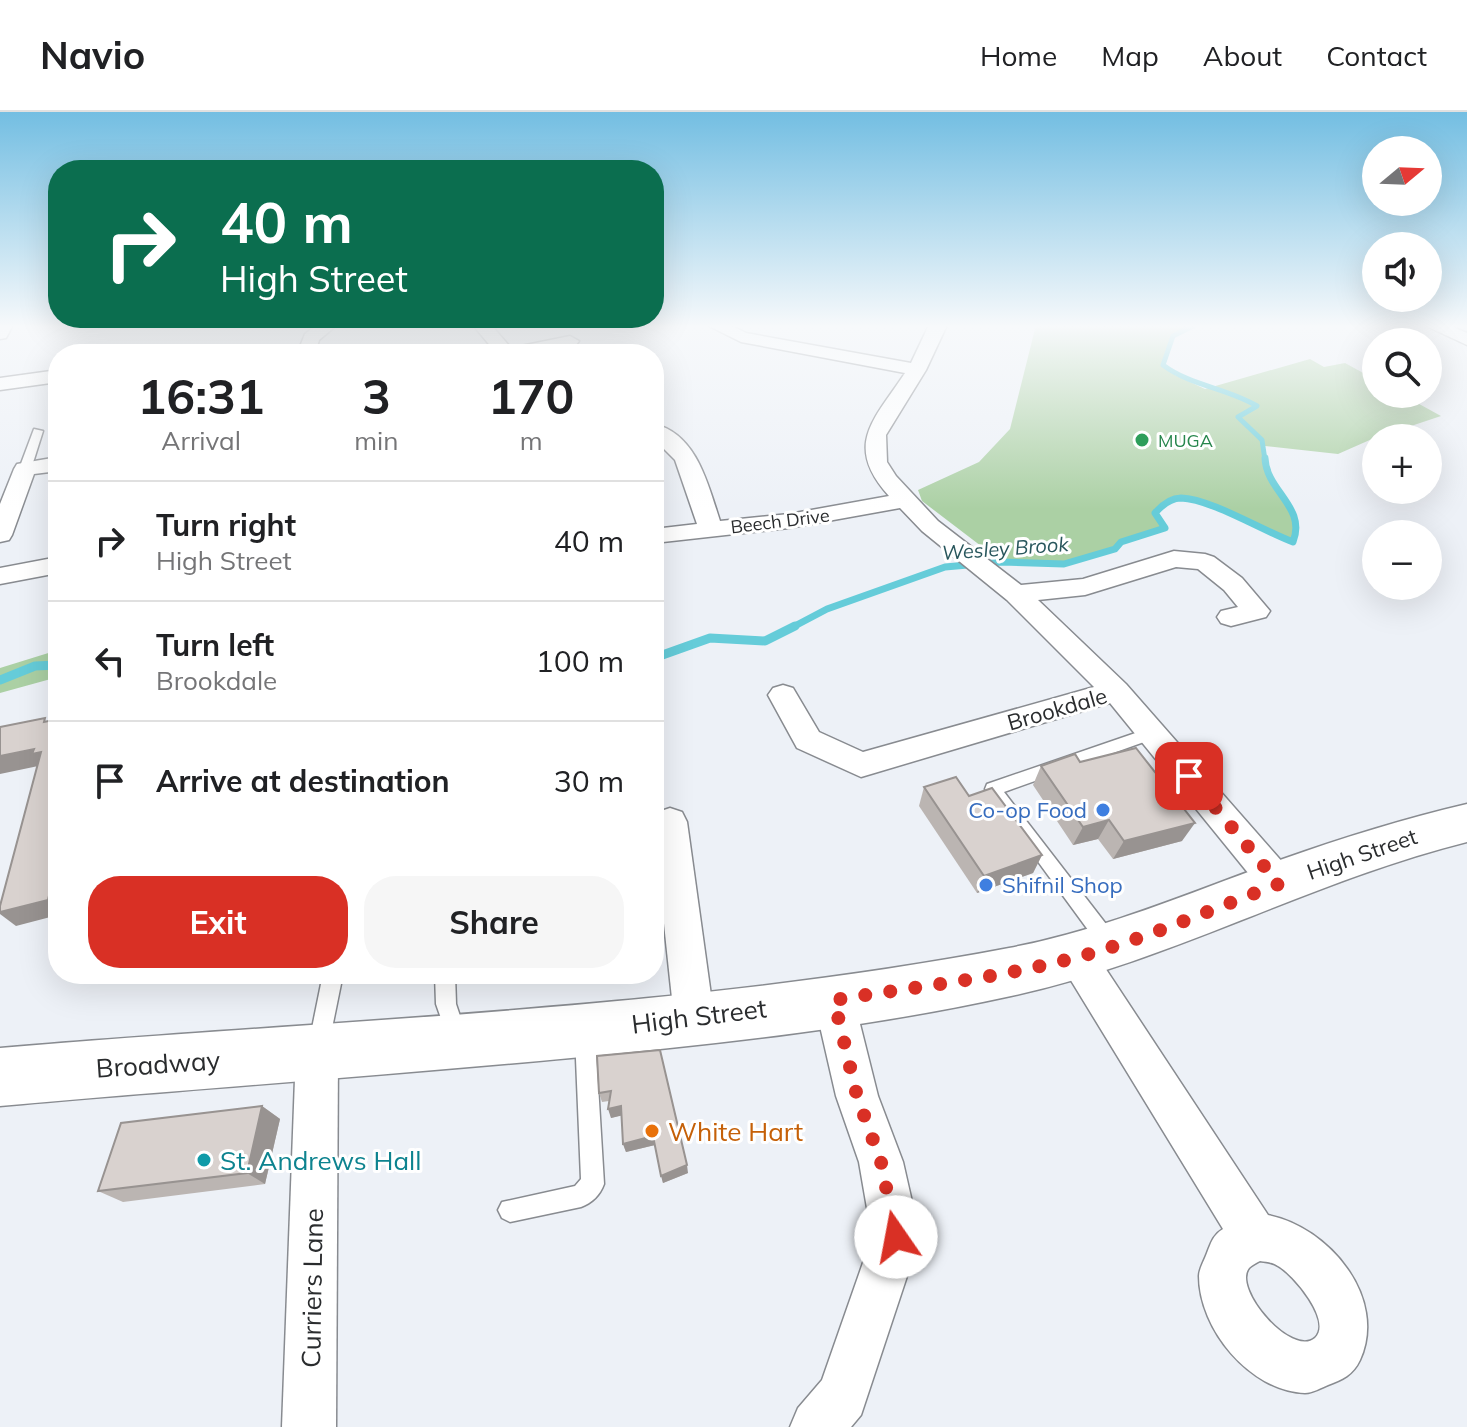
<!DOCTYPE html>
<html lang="en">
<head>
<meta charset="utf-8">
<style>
  body { margin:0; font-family:Mulish,sans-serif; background:#f6f6f6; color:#202124; height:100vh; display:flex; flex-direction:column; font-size:30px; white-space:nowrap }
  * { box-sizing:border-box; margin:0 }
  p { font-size:26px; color:#757577 }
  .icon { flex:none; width:44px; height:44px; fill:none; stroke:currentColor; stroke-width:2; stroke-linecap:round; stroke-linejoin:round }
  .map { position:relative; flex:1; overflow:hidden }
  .panel { position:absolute; left:48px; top:232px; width:616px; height:640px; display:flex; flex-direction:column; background:#fff; border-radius:32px; box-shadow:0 8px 32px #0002 }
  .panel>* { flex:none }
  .guide { position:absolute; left:48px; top:48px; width:616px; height:168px; border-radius:32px; box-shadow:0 8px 32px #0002; background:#0b6e4f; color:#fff; overflow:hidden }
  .needle { width:52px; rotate:71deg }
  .buttons { position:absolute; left:1362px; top:24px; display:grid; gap:16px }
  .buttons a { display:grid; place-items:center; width:80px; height:80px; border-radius:50%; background:#fff; box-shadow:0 8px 32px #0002; font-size:40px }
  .pin { position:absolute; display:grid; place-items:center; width:68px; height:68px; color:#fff; margin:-34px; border-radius:16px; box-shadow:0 4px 12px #0006 }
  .me { position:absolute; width:88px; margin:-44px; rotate:348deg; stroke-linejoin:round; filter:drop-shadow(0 0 6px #0008) }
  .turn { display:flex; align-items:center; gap:28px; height:168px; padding:0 40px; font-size:36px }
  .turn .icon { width:104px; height:104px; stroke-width:2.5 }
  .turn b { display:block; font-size:56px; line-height:68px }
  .eta { display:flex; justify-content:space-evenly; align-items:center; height:136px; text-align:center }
  .eta b { font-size:48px; font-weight:700; line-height:56px }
  .cta { display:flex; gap:16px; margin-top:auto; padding:16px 40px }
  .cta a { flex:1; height:92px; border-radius:32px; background:#d93025; color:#fff; font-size:32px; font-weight:700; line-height:92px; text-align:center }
  .cta a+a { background:#f6f6f6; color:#202124 }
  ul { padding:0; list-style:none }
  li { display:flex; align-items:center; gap:24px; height:120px; padding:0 40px; border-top:2px solid #e0e0e0 }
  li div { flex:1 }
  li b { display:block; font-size:30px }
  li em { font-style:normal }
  header { display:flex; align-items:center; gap:48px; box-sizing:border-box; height:112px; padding:0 40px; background:#fff; border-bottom:2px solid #e0e0e0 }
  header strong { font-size:38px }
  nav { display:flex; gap:44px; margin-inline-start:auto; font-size:28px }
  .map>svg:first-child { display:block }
  .green { fill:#abd0a4 }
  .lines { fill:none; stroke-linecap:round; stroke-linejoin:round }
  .stream-far2 { stroke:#65ccd9; stroke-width:5 }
  .stream-far1 { stroke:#65ccd9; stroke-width:7 }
  .stream { stroke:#65ccd9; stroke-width:9 }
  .service-casing { stroke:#888b90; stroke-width:3 }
  .minor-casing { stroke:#888b90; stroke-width:3 }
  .secondary-casing { stroke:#888b90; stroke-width:3 }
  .service { fill:#fff; fill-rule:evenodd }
  .minor { fill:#fff; fill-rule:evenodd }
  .secondary { fill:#fff; fill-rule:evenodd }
  .wall { fill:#bbb5b2 }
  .shaded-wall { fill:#989391 }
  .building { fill:#d9d2cf; stroke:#989391; stroke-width:2 }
  .route { stroke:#d93025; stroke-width:14; stroke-dasharray:0 25.2 }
  .leisure-dot { fill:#2e9e5b; stroke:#fff; stroke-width:3 }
  .shop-dot { fill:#3f7fe0; stroke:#fff; stroke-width:3 }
  .food-dot { fill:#e8710a; stroke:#fff; stroke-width:3 }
  .culture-dot { fill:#0f9aa8; stroke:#fff; stroke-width:3 }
  .labels { text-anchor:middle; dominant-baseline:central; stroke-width:6; stroke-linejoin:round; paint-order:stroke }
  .far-leisure-label { font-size:18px; fill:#27864d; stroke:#fff; text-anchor:start }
  .far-street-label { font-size:18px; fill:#2a2c2e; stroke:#fff }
  .far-water-label { font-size:20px; font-style:italic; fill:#28565c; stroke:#fff }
  .street-label { font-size:22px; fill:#2a2c2e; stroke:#fff }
  .shop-label { font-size:22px; fill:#366cbe; stroke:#fff; text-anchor:end }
  .near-street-label { font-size:26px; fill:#2a2c2e; stroke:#fff }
  .near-food-label { font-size:26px; fill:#c56008; stroke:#fff; text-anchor:start }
  .near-culture-label { font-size:26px; fill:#0d838f; stroke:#fff; text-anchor:start }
</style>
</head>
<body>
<header>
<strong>Navio</strong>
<nav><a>Home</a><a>Map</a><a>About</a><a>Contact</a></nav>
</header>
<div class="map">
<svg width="1467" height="1315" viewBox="0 0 1467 1315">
  <rect width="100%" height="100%" fill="#edf1f7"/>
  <g class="green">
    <path d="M 1036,213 L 1195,213 L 1173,224 L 1163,253 L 1175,263 L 1205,277 L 1310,247 L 1324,255 L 1345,251 L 1376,268 L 1376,282 L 1401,282 L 1441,304 L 1372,327 L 1338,342 L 1265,334 C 1265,340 1263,348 1264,354 C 1270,379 1310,401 1293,430 C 1266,422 1202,386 1182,386 C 1172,386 1160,393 1156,401 L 1165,416 L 1121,429 L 1115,437 L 1089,446 L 1049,453 L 1002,450 L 922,389 L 918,378 L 979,350 L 1010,317 Z"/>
    <path d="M 58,538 L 58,565 L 0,581 L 0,556 Z"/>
  </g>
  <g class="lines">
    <path class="stream-far2" d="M 1195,213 L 1173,224 L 1163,253 C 1191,274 1227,276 1257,294 L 1238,305 L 1262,328 L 1265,348"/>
    <path class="stream-far1" d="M 791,516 L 827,497 L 945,455 L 1002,450 L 1064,452 L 1115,437 L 1121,430 L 1165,416 L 1155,401 C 1162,393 1170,386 1181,386 C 1211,387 1263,419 1293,430 C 1307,395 1266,379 1265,346"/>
    <g class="stream">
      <path d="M 654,546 L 710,526 L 765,529 L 795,514"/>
      <path d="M 0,568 L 35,554 L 58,553"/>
    </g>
    <g class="service-casing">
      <g id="service">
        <path d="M 34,317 L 43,319 L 31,357 L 21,359 L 19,357 Z"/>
        <path d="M 1153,615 L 1161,621 L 1158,625 L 1004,680 L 1116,825 L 1118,831 L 1116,837 L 1109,839 L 1102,837 L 985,677 L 987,672 Z"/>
        <path d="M 323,862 L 343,862 L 329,931 L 326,938 L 319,941 L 312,938 L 309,931 Z"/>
        <path d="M 435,862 L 455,862 L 456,892 L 466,922 L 463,929 L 456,932 L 449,929 L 436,892 Z"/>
        <path d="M 585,913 L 592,916 L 595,923 L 604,1072 C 600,1083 592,1091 581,1095 L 510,1110 L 502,1106 L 498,1098 L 502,1090 L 575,1074 L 581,1067 L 575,923 L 578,916 Z"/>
      </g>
    </g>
    <g class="minor-casing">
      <g id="minor">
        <path d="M 0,213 L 13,213 L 6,226 L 0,227 Z"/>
        <path d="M 317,213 L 337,213 L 319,228 L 315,242 L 297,242 L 305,222 Z"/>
        <path d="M 473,213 L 491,213 L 511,236 L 570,224 L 579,229 L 576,233 L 534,242 L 497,242 Z"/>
        <path d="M 707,213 L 730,213 L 746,221 L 911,251 L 929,213 L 947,213 L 926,258 L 886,323 L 887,350 L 896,364 L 938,409 L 1021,473 L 1083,467 L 1174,439 L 1205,442 L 1214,445 L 1242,466 L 1270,499 L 1266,505 L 1231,514 L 1221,511 L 1217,505 L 1221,499 L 1238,495 L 1224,478 L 1198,457 L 1176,455 L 1085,483 L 1038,488 L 1126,572 L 1292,761 L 1297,772 L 1292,783 L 1279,787 L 1266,783 L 1110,591 L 861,665 L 797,636 L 768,583 L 773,576 L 783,573 L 793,576 L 819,620 L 863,640 L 1094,575 L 1007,488 L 922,419 L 900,396 L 789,416 L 654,431 L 654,417 L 697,412 L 675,348 L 654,327 L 654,312 C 697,322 708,373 720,409 L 789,402 L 889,384 C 843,333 874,308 905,261 L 741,230 Z"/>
        <path d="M 1424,213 L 1448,213 L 1467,221 L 1467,233 Z"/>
        <path d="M 58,258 L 58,270 L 0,278 L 0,266 Z"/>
        <path d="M 58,345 L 58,359 L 34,362 L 12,423 L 9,428 L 0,430 L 0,392 L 14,357 L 17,352 Z"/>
        <path d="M 58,445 L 58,461 L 0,472 L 0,456 Z"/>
        <path d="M 670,696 L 682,700 L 687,710 L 714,905 L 708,919 L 694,924 L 680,919 L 674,905 L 654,718 L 658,700 Z"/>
        <path d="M 1077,828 L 1090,833 L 1268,1103 C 1329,1115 1388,1186 1360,1248 C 1353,1263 1342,1268 1328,1273 C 1321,1276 1312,1281 1305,1281 C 1250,1279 1199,1217 1199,1164 C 1199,1157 1204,1149 1207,1141 C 1211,1131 1213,1123 1223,1117 L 1064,857 L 1058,845 L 1064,833 ZM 1260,1149 C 1266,1150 1272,1150 1278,1154 C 1293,1162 1333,1209 1315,1226 C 1292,1246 1232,1177 1249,1156 C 1252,1153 1256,1151 1260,1149 Z"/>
        <path d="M 834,869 L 848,875 L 854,888 L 878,984 L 903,1050 L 920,1125 L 861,1303 L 851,1315 L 790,1315 L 798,1296 L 822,1268 L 872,1125 L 859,1050 L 836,984 L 814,888 L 820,875 Z"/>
        <path d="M 317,920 L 332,926 L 338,940 L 336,1315 L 282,1315 L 296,940 L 302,926 Z"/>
      </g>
    </g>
    <g class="secondary-casing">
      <path id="secondary" d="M 1467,692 L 1467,730 C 1311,769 1169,850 1011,884 C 866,916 718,932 571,946 C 381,964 190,977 0,994 L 0,936 C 336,907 677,899 1009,836 C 1103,818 1190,781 1280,748 C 1342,726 1403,707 1467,692 Z"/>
    </g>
    <use href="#service" class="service"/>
    <use href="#minor" class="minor"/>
    <use href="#secondary" class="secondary"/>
  </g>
  <g class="wall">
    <path d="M 1080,650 L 1182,729 L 1113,747 L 1098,727 L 1073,733 L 1033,673 L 1041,654 Z"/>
    <path d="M 924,675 L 969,684 L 1042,743 L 1033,761 L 977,781 L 919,694 Z"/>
    <path d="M 597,944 L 688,1061 L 663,1071 L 655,1033 L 626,1040 L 623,1032 L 622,1003 L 611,1006 L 609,989 L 602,990 L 599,981 Z"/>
    <path d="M 262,994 L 280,1007 L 265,1072 L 123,1090 L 98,1079 Z"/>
  </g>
  <g class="shaded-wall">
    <path d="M 34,637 L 41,640 L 43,653 L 0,662 L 0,644 Z"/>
    <path d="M 1109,708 L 1098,727 L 1073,733 L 1083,715 Z"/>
    <path d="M 1195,711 L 1182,729 L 1113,747 L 1124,729 Z"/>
    <path d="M 1042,743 L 1033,761 L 977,781 L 984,764 Z"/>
    <path d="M 58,744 L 58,803 L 16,814 L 0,802 L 0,800 Z"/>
    <path d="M 262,994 L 280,1007 L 265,1072 L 247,1061 Z"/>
    <path d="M 621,994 L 624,1003 L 611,1006 L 608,997 Z"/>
    <path d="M 653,1024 L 655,1033 L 626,1040 L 623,1032 Z"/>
    <path d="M 687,1053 L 688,1061 L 663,1071 L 661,1064 Z"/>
  </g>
  <g class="building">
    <path d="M 45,606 L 44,610 L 58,607 L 58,744 L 48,788 L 0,800 L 0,794 L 41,640 L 32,642 L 34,637 L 0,644 L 0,615 Z"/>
    <path d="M 1136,636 L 1195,711 L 1124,729 L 1109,708 L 1083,715 L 1041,654 L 1075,642 L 1080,650 Z"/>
    <path d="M 956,665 L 969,684 L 992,676 L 1042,743 L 984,764 L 924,675 Z"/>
    <path d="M 660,938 L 687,1053 L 661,1064 L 653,1024 L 623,1032 L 621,994 L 608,997 L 611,979 L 599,981 L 597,944 Z"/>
    <path d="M 262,994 L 247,1061 L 98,1079 L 121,1011 Z"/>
  </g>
  <linearGradient id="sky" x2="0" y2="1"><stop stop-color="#73bee2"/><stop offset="0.54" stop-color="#f7f9fb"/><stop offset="1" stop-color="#f7f9fb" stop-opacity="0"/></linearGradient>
  <rect width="1467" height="397" fill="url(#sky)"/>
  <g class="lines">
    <path class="route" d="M 896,1125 L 881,1050 L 857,984 L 834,888 C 926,873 1022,864 1112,835 C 1168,817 1223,793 1279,772 L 1189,664"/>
  </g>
  <circle class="leisure-dot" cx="1142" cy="328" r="8"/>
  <g class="shop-dot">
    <circle cx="1103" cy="698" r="8"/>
    <circle cx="986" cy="773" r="8"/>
  </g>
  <circle class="food-dot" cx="652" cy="1019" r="8"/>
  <circle class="culture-dot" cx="204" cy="1048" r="8"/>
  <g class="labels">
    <g class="far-leisure-label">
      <text x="1158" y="328">MUGA</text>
    </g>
    <g class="far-street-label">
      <text transform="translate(780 409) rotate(-7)">Beech Drive</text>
    </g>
    <g class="far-water-label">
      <text transform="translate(1005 436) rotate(-4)">Wesley Brook</text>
    </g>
    <g class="street-label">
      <text transform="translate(1057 597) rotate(-16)">Brookdale</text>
      <text transform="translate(1362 742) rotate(-19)">High Street</text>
    </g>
    <g class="shop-label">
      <text x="1087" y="698">Co-op Food</text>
      <text x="1002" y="773" text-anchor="start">Shifnil Shop</text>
    </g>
    <g class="near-street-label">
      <text transform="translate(699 904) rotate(-7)">High Street</text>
      <text transform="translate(158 952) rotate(-4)">Broadway</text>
      <text transform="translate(312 1176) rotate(-89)">Curriers Lane</text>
    </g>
    <g class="near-food-label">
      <text x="668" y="1019">White Hart</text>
    </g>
    <g class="near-culture-label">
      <text x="220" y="1048">St. Andrews Hall</text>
    </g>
  </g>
</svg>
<div class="buttons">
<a><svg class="needle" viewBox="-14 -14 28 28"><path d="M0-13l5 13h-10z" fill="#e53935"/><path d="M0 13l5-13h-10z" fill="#757577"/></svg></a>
<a><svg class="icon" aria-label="sound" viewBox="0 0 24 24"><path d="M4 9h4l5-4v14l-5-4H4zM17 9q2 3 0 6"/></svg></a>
<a><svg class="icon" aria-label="search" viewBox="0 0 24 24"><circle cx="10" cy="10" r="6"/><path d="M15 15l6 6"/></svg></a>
<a>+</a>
<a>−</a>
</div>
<div class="pin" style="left:1189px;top:664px;background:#d93025"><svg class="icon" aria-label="arrive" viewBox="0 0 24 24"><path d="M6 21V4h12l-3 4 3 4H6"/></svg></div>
<svg class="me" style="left:896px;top:1125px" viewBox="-20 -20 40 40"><circle r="19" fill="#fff"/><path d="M0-13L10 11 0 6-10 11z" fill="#d93025"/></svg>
<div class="guide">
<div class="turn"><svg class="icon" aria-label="right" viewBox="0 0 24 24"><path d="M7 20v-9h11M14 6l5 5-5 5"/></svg><div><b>40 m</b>High Street</div></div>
</div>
<section class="panel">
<div class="eta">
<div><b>16:31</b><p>Arrival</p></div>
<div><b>3</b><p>min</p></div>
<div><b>170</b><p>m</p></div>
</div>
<ul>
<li><svg class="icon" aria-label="right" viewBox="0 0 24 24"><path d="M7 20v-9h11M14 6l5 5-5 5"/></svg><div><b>Turn right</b><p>High Street</p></div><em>40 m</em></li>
<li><svg class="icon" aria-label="left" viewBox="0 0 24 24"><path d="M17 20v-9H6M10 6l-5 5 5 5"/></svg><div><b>Turn left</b><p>Brookdale</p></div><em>100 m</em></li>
<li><svg class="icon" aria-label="arrive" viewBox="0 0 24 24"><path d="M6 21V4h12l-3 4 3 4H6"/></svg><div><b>Arrive at destination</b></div><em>30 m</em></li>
</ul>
<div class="cta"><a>Exit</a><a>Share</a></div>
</section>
</div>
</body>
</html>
